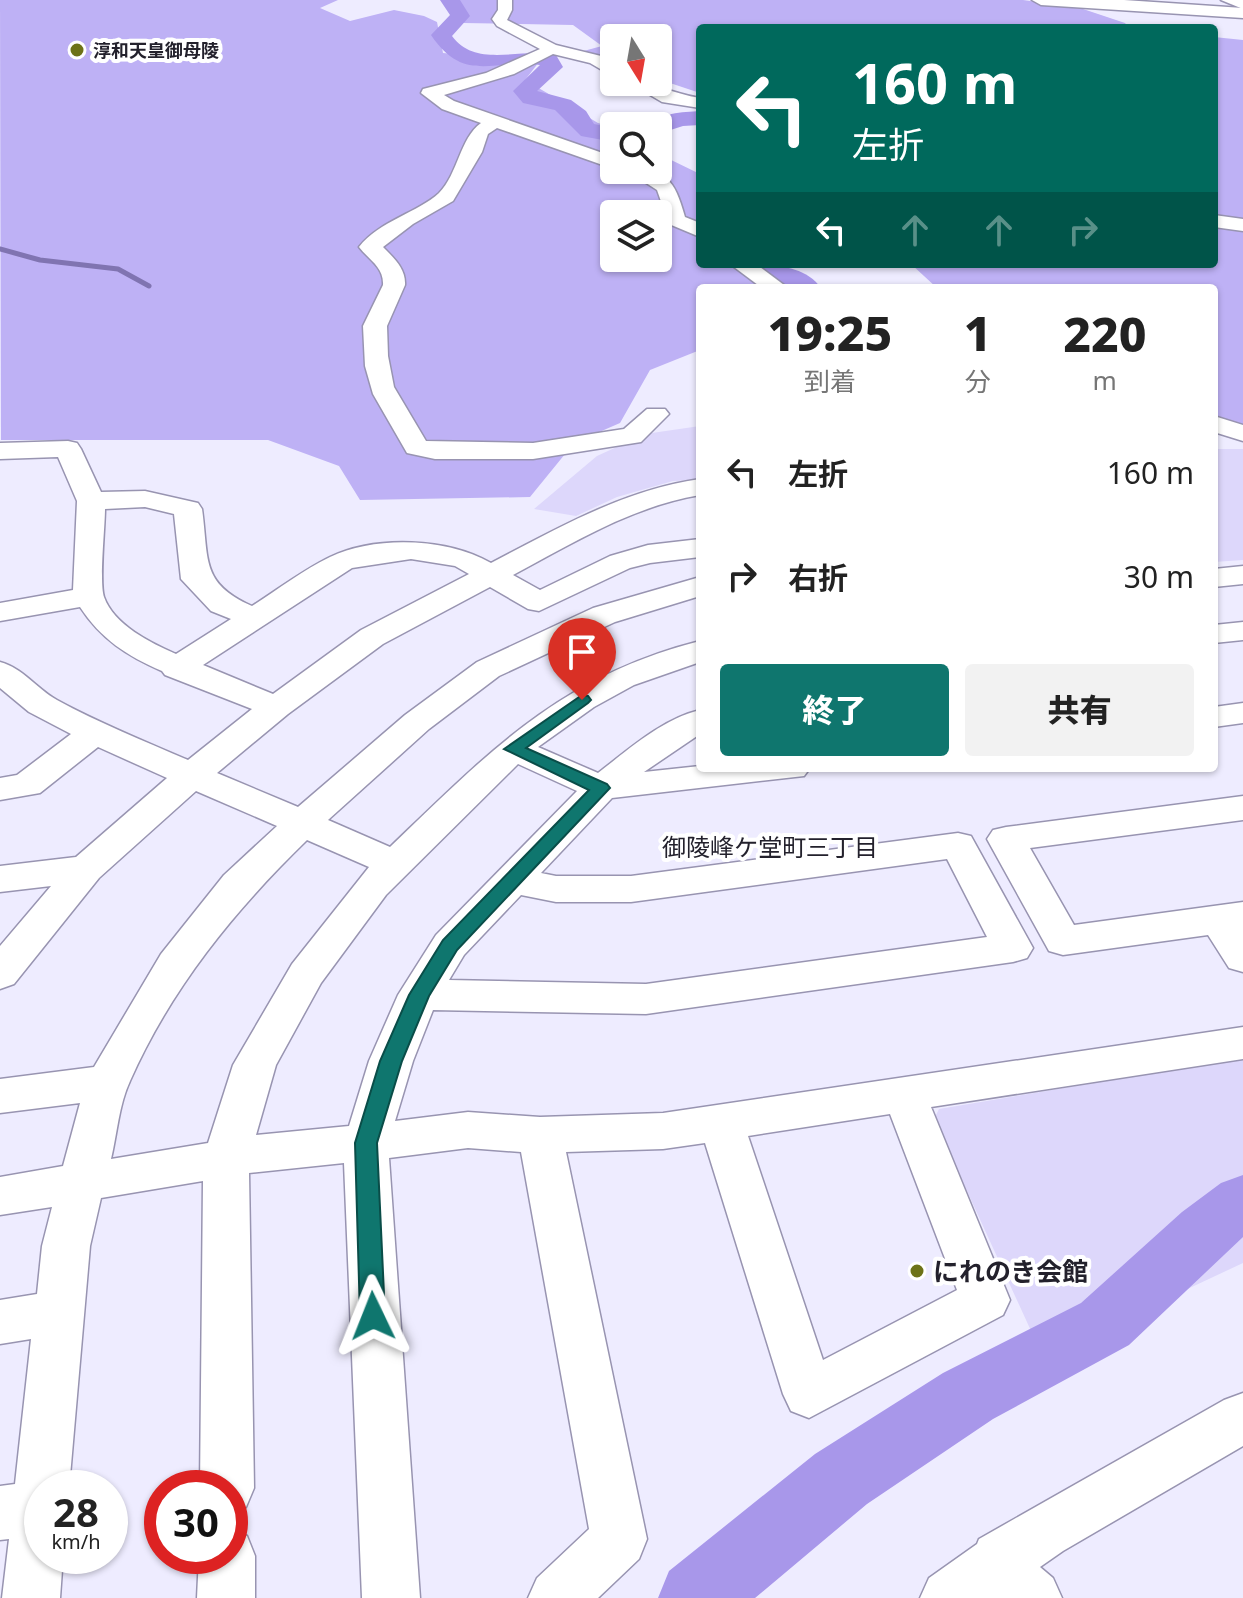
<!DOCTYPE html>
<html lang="ja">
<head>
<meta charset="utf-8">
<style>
  body { margin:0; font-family:"Noto Sans","Noto Sans JP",sans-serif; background:#f2f2f2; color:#222; height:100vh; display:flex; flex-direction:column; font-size:30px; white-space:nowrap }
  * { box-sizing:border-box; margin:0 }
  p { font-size:26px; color:#767676 }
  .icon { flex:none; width:44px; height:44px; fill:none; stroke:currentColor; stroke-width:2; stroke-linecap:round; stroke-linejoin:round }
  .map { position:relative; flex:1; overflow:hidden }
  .drawer { position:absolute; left:696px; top:284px; width:522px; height:488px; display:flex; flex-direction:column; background:#fff; border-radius:8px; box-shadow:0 2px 6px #0004 }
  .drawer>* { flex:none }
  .guide { position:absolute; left:696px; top:24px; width:522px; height:244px; border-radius:8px; box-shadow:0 2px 6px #0004; background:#00695c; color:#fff; overflow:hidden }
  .needle { width:52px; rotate:169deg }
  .fabs { position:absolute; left:600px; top:24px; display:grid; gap:16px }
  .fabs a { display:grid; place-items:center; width:72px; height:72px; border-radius:8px; background:#fff; box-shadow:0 2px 6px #0004; font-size:40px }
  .speed { position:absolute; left:24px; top:1470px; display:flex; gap:16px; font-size:40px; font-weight:700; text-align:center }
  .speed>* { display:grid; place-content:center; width:104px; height:104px; border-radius:50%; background:#fff; box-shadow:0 2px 6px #0004; line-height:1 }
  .speed small { font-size:20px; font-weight:400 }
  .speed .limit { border:12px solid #d22; background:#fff; color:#111 }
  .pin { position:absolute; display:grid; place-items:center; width:68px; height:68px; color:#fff; margin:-82px -34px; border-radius:50% 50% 50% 0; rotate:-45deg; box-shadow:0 0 8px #0007 }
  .pin .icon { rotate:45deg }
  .me { position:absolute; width:88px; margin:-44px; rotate:358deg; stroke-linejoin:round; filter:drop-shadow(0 0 6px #0008) }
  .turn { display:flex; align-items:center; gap:28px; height:168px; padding:0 24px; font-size:36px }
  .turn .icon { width:104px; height:104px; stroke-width:2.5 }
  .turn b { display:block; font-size:56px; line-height:68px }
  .lanes { display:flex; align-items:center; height:76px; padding:0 24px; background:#0003; justify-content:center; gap:40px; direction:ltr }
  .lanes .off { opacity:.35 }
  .eta { display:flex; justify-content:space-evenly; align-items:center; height:136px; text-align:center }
  .eta b { font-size:48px; font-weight:800; line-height:56px }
  .primary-button { display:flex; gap:16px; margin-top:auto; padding:16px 24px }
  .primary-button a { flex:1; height:92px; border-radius:8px; background:#0f766e; color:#fff; font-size:32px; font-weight:800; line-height:92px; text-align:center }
  .primary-button a+a { background:#f2f2f2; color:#222 }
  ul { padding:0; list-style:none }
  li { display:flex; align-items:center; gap:24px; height:104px; padding:0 24px }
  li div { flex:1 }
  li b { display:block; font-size:30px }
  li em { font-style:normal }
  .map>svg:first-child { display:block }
  .green { fill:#ddd7fb }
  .forest { fill:#beb1f5; fill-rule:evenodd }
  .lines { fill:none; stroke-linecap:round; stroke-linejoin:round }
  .stream { stroke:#8074b1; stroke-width:5 }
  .river { fill:#a897ea; fill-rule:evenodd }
  .minor-casing { stroke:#9894b1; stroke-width:3 }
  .major-casing { stroke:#9894b1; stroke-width:3 }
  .minor { fill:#fff; fill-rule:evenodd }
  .major { fill:#fff; fill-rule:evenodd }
  .route { fill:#0f766e; stroke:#0a4d48; stroke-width:2 }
  .poi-dot { fill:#6d7218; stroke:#fff; stroke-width:3 }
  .labels { text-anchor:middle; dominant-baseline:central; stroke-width:8; stroke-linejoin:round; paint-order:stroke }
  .far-poi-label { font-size:18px; font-weight:bold; fill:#23212c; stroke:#fff; text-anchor:start }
  .neighbourhood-label { font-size:24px; fill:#23212c; stroke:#fff }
  .near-poi-label { font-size:26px; font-weight:bold; fill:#23212c; stroke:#fff; text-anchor:start }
</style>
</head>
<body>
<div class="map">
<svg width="1243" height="1598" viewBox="0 0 1243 1598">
  <rect width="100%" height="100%" fill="#eeecff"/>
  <g class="green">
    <path d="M 700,426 L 700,480 L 673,481 L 617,497 L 576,516 L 534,509 L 597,456 L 645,434 Z"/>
    <path d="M 1214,449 L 1243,449 L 1243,560 L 1214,562 Z"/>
    <path d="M 1243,1058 L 1243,1263 L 1068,1345 L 1048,1368 L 934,1119 L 939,1109 Z"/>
  </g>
  <g class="forest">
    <path d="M 0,0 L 338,0 L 320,8 L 350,21 L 394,10 L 424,16 L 437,22 L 443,53 L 539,62 L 525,80 L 598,123 L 614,127 L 614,170 L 658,170 L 660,137 L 665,157 L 700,174 L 700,264 L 739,264 L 785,288 L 700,288 L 700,350 L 650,370 L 620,423 L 574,443 L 530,497 L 360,500 L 339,466 L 268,440 L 1,440 ZM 614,214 L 658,214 L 658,258 L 614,258 Z"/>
    <path d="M 453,0 L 1023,0 L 1080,8 L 1125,23 L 1129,28 L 700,28 L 700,93 L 658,79 L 658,38 L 614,38 L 614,64 L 580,52 L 602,46 L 573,25 L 463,23 Z"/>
    <path d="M 1214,37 L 1243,40 L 1243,426 L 1214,418 L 1214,288 L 937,288 L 911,264 L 1214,264 Z"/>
  </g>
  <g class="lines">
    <path class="stream" d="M 0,249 L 40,260 L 118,269 L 149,286"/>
    <g class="river">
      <path d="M 440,0 L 460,0 L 470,16 L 452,36 C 476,69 521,47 556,55 L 563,67 L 537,91 L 571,100 L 586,111 L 594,124 L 614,128 L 614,142 L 581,136 L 555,110 L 523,103 L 513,91 L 540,65 C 492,59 464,84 431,35 L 450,15 Z"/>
      <path d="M 700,111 L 700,125 L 683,126 L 658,134 L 658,126 L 647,126 C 660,113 682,112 700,111 Z"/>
      <path d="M 742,264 C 767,264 804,264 821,288 C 795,288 758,288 742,264 Z"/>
      <path d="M 1243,1175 L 1243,1237 L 1129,1345 L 993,1419 L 867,1504 L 755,1598 L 658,1598 L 669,1571 L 815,1454 L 943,1373 L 1081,1303 L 1182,1212 L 1221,1183 Z"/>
    </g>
    <g class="minor-casing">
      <g id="minor">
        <path d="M 498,0 L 512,0 L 512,10 L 507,20 L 556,45 L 601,56 L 614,65 L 614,77 L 590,63 L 553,54 L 514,74 L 444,95 L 454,101 L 614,157 L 614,169 L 497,128 L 488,134 L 482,152 L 453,201 L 413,224 L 383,247 C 394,258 406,269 405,285 L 387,326 L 388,356 L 394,387 L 426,441 L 533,443 L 624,429 L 647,409 L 665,409 L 669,414 L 641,442 L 533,459 L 435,459 L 407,453 L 373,394 L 365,366 L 363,326 L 383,285 C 384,267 369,260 359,247 C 379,221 419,212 439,193 C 458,174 460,138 481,123 L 442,109 L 421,93 L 423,89 L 486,73 L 540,49 L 497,26 L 492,19 L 498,10 Z"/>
        <path d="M 1221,0 L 1243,0 L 1243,9 Z"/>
        <path d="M 628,82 C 653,82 674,94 700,98 L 700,108 L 662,102 Z"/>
        <path d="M 626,170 C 667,170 674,178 685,217 L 700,223 L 700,237 L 669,224 L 657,190 Z"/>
        <path d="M 1214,215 L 1243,219 L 1243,231 L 1214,227 Z"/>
        <path d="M 730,264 L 756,264 L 788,288 L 762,288 Z"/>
        <path d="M 1214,416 L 1243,425 L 1243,441 L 1214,432 Z"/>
        <path d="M 68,441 L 77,443 L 81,449 L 101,492 L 145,491 L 198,503 L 202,509 C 209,559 200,583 252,606 C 277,590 303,570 330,557 C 376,535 448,538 491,563 C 558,528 624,490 700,479 L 700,495 C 633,506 573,543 513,575 L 540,590 L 610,556 L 648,545 L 700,539 L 700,557 L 650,563 L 630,568 L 539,611 L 528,609 L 490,587 L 383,644 L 288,714 L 217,773 L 298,807 L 405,715 L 477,662 L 593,608 L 700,577 L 700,596 L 615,622 L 499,676 L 429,729 L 328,820 L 390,847 C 489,752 561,676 700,641 L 700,662 L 634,685 L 594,707 L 538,747 L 598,773 C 628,750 662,719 700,710 L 700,734 L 644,772 L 700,766 L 810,768 L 804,776 L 612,798 L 541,873 L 556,876 L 631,876 L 958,833 L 971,836 L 1033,948 L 1027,958 L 1013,962 L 646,1014 L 433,1010 L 413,1061 L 395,1121 L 468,1112 L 540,1117 L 663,1113 L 1243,1027 L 1243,1059 L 931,1107 L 1010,1300 L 1003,1315 L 809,1418 L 791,1411 L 783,1394 L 705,1143 L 663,1149 L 566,1152 L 647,1539 L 639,1559 L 598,1598 L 528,1598 L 537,1578 L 589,1529 L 521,1152 L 468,1148 L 389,1158 L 420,1598 L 362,1598 L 344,1163 L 249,1173 L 254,1488 L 246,1507 L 230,1513 L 230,1488 L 200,1488 L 203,1181 L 101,1198 L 90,1246 L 69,1488 L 42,1488 L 42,1556 L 63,1556 L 60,1598 L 2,1598 L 9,1539 L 0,1540 L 0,1486 L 15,1484 L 31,1339 L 0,1344 L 0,1300 L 37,1294 L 42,1246 L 52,1207 L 0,1215 L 0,1177 L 63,1166 L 80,1103 L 0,1113 L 0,1079 L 94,1067 L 161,954 L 224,875 L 277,826 L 196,791 L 99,878 L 14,984 L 0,989 L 0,946 L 51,886 L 0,892 L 0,866 L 76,857 L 167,778 L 98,747 L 40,793 L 0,800 L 0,778 L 17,775 L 71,734 L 29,712 L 0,688 L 0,662 C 23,668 37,689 57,700 C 99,723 144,741 188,760 L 252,709 L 165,675 L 162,671 C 127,656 101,639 80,607 L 0,621 L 0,603 L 73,590 L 77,501 L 58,457 L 0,459 L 0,443 ZM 145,507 L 174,514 L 181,579 L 211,611 L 231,619 L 176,654 C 151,643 114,625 104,597 C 99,582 105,528 105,509 ZM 411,559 L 455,566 L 469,574 L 361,630 L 273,694 L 203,665 L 352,568 ZM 518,764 L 577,791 L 436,935 L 398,995 L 369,1061 L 349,1126 L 256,1135 L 276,1065 L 321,983 L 386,895 ZM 307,840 L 369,867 L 292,964 L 233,1065 L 208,1143 L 111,1159 C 117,1134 119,1104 130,1081 C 171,988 235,910 307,840 ZM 947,859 L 987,937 L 646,984 L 449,980 L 464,955 L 521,895 L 556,902 L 631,902 ZM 890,1114 L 957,1290 L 823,1360 L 748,1136 Z"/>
        <path d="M 1243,566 L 1243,584 L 1214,587 L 1214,569 Z"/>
        <path d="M 1243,622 L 1243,640 L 1214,643 L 1214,625 Z"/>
        <path d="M 1243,703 L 1243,723 L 1214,727 L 1214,707 Z"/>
        <path d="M 1243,796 L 1243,820 L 1030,848 L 1074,925 L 1243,902 L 1243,972 L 1229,968 L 1208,935 L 1063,955 L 1049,951 L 987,839 L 993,830 L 1006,827 Z"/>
        <path d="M 1243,1393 L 1243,1446 L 1063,1551 L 1040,1567 L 1053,1578 L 1062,1598 L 920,1598 L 929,1578 L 977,1544 L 979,1539 L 1224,1400 Z"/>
        <path d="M 230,1529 L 247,1536 L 255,1556 L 255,1598 L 197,1598 L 199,1556 L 230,1556 Z"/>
      </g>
    </g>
    <g class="major-casing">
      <path id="major" d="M 1032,0 L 1124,0 L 1243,8 L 1243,18 L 1041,5 Z"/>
    </g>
    <use href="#minor" class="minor"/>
    <use href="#major" class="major"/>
  </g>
  <path class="route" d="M 582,695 L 588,696 L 591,700 L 588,703 L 526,748 L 607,784 L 610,788 L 457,950 L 429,996 L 402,1061 L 377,1143 L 385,1316 L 382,1324 L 373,1327 L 364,1324 L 360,1316 L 355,1143 L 380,1061 L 409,995 L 443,940 L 589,790 L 504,749 Z"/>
  <g class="poi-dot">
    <circle cx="77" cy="50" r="8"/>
    <circle cx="917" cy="1271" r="8"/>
  </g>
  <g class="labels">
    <g class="far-poi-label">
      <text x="93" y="50">淳和天皇御母陵</text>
    </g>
    <g class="neighbourhood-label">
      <text x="770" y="846">御陵峰ケ堂町三丁目</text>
    </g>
    <g class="near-poi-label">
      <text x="933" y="1271">にれのき会館</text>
    </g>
  </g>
</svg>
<div class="fabs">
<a><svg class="needle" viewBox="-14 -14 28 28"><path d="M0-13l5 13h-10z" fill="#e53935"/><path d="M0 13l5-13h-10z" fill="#767676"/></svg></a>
<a><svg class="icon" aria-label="search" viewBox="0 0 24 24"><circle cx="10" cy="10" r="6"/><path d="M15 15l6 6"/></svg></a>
<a><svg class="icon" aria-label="layers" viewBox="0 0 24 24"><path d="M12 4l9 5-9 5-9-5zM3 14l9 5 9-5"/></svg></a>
</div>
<div class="speed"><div>28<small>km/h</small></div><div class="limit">30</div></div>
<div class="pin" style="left:582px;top:700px;background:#d93025"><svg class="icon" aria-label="arrive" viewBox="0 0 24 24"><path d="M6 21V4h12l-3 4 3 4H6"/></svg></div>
<svg class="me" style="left:373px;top:1316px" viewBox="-20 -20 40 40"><path d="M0-17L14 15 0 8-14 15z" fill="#0f766e" stroke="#fff" stroke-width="4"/></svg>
<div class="guide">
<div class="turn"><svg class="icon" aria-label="left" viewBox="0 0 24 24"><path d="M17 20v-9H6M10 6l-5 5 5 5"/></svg><div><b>160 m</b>左折</div></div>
<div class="lanes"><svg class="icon" aria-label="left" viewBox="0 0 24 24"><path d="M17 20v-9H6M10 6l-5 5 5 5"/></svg><svg class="icon off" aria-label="ahead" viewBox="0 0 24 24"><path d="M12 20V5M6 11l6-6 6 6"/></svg><svg class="icon off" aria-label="ahead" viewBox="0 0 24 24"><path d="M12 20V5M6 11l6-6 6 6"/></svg><svg class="icon off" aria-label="right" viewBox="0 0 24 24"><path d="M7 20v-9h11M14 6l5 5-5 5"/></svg></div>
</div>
<section class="drawer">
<div class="eta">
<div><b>19:25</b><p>到着</p></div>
<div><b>1</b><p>分</p></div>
<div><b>220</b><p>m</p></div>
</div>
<ul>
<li><svg class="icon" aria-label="left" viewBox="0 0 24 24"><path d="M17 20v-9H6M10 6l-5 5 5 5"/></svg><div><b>左折</b></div><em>160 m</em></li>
<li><svg class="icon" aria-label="right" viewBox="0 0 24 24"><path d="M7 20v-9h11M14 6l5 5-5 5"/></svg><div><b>右折</b></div><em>30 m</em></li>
</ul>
<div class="primary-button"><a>終了</a><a>共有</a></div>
</section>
</div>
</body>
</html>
